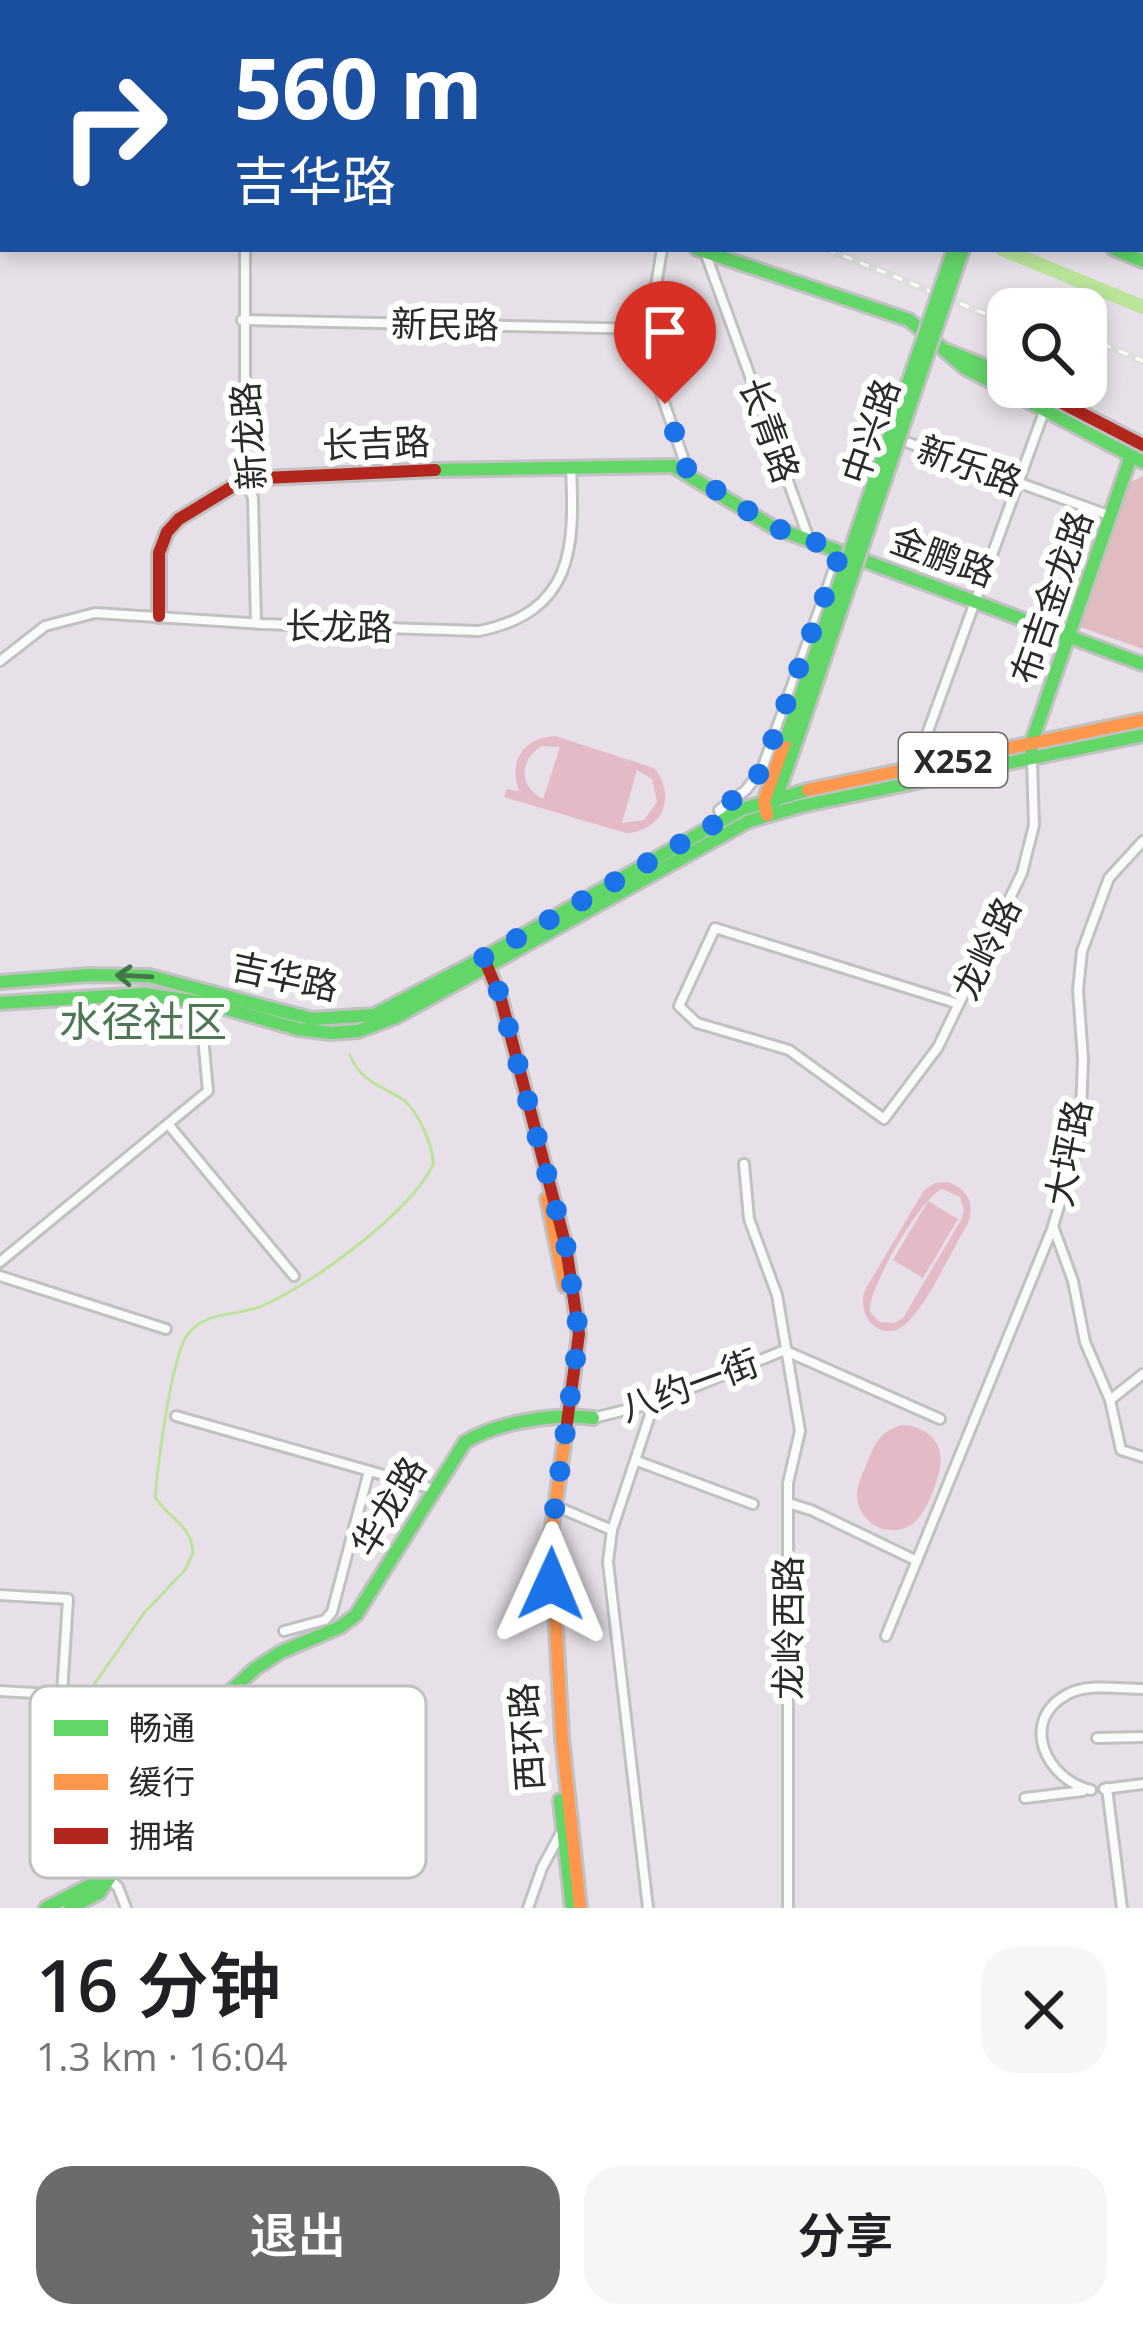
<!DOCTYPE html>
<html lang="zh">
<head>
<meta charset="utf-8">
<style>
  body { margin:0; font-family:"Open Sans","Noto Sans SC",sans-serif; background:#f6f6f6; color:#202124; height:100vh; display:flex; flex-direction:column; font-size:45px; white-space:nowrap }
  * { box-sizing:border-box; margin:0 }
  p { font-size:39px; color:#757577 }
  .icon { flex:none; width:66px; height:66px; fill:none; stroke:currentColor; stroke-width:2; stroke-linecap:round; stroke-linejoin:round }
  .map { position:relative; height:1908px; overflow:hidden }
  .details { display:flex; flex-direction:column; background:#fff; flex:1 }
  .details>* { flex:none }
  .banner { position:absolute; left:0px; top:0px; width:1143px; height:252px; box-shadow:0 6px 18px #0003; background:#1a4fa0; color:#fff; overflow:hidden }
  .controls { position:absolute; left:987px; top:288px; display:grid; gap:24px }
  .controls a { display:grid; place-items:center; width:120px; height:120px; border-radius:24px; background:#fff; box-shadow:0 6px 18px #0003; font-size:60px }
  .pin { position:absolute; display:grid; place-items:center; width:102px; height:102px; color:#fff; margin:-123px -51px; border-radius:50% 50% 50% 0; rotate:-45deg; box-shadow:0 0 12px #0007 }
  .pin .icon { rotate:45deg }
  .me { position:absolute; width:132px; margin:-66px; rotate:1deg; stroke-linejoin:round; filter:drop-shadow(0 0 9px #0008) }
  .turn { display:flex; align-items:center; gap:42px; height:252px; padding:0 36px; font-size:54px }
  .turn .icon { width:156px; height:156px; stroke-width:2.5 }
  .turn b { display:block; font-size:84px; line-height:102px }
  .round { display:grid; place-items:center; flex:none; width:126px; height:126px; border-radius:36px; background:#f6f6f6 }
  .summary { display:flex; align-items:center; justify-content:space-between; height:204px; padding:0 36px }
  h1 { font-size:72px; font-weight:600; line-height:90px }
  .cta { display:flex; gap:24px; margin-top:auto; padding:24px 36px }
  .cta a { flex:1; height:138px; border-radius:36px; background:#6c6a6c; color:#fff; font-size:48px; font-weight:600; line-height:138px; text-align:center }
  .cta a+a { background:#f6f6f6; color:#202124 }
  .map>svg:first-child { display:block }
  .grass { fill:#e2bbc0 }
  .pitch { fill:#e5bac8; fill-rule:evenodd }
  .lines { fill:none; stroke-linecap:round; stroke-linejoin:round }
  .stream { stroke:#bae499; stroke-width:3 }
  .river { stroke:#bae499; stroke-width:14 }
  .street-casing { stroke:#c1c1c2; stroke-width:14 }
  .fast-casing { stroke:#c1c1c2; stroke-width:18 }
  .slow-casing { stroke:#c1c1c2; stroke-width:18 }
  .jam-casing { stroke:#c1c1c2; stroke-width:18 }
  .street { stroke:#fbfafc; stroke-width:8 }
  .fast { stroke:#63d668; stroke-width:12 }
  .slow { stroke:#ff974d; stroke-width:12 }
  .jam { stroke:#b3261e; stroke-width:12 }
  .rail-casing { stroke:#dedede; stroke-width:8 }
  .rail { stroke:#fff; stroke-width:3; stroke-dasharray:9; stroke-linecap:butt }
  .fast-bridge-casing { stroke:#c1c1c2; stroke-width:18; stroke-linecap:butt }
  .fast-bridge { stroke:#63d668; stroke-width:12 }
  .oneway { stroke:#447746 }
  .route { stroke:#1a73e8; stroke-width:21; stroke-dasharray:0 37.8 }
  .labels { text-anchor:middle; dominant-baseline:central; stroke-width:12; stroke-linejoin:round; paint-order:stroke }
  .shield { fill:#fff; stroke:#6a6a6a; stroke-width:3 }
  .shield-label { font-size:33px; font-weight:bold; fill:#2a2a2a }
  .street-label { font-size:36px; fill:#2a2a2a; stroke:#fff }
  .quarter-label { font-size:42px; fill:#4e7753; stroke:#fff }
  .key { fill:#fff; stroke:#bfbfbf; stroke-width:3 }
  .key-label { font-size:33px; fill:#2a2a2a }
</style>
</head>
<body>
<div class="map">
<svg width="1143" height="1908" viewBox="0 0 1143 1908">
  <rect width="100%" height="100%" fill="#e7e0e8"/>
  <path class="grass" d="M 1143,476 L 1143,649 L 1080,627 L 1129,483 Z"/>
  <g class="pitch">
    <path d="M 555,736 L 654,768 C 677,796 663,831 626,833 L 504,797 L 507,789 L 519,791 C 508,762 523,738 555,736 ZM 542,746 L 560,747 L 543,799 C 518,786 519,760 542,746 ZM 637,770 L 652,779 L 657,802 L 644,820 L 622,823 Z"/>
    <path d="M 948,1182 C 968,1189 975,1204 968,1223 C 953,1248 927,1305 907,1323 C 882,1346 855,1316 865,1290 L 924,1190 L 935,1183 ZM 942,1189 L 960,1197 L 964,1210 L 961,1220 L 903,1318 L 894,1323 L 880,1322 L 870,1312 C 866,1291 922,1196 942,1189 Z"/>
    <path d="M 928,1201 L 958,1219 L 923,1278 L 893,1260 Z"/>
    <path d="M 901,1425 C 924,1425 945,1441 940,1467 C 937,1484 926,1515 911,1525 C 887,1540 856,1521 857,1494 C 858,1481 865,1469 869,1458 C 876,1440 883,1431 901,1425 Z"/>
  </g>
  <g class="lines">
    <g class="stream">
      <path d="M 93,1686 L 144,1613 L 185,1570 L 193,1553 C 191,1523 168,1519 155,1497 C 158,1465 171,1356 188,1334 C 208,1309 239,1317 264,1305 C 314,1283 409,1213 433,1165 C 434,1146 416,1106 399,1097 C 378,1085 360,1080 350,1055"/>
      <path d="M 79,1722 L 105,1846"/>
    </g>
    <g class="river">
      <path d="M 315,0 L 336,3"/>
      <path d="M 1002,249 L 1143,307"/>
    </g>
    <g class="street-casing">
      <g id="street">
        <path d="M 819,0 L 828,3"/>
        <path d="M 787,3 L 788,0"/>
        <path d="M 862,3 L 863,0"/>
        <path d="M 1143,15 L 1143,25"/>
        <path d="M 0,136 L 3,137"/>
        <path d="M 245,249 L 245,479 L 253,498 L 256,623"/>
        <path d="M 662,249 L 649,329 L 653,370 L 688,472"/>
        <path d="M 705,252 L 809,539"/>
        <path d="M 242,320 L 649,329"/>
        <path d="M 898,439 L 1111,516"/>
        <path d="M 0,661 L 45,626 L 95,613 L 262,624 L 479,631 C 573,612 575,549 571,468"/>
        <path d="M 915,767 L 1045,409"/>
        <path d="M 723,819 L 719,810 L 746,790 L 762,769 L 840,552"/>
        <path d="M 1143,841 L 1109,878 L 1082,951 L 1078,990 L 1083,1059 L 1080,1137 L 1053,1226 L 1073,1281 L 1085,1342 L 1110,1400 L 1121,1450 L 1143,1457"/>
        <path d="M 959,1004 L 715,928 L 679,1006 L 697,1023 L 789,1050 L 884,1119 L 938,1047 L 1022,873 L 1034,825 L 1032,760"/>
        <path d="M 168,1124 L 294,1276"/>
        <path d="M 744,1164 L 749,1219 L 777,1295 L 800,1431 L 788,1483 L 788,1908"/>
        <path d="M 0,1262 L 208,1091 L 202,1026 L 206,1004"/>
        <path d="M 0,1276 L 166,1329"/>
        <path d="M 786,1351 L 940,1419"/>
        <path d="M 1110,1400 L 1143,1374"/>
        <path d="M 176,1416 L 433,1489"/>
        <path d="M 593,1418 L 654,1403 L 785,1350"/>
        <path d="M 637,1461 L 753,1504"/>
        <path d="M 788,1503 L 811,1510 L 917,1561"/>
        <path d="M 555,1506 L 612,1530"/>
        <path d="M 0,1595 L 68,1599 L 62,1694"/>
        <path d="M 284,1631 L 325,1620 L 332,1612 L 369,1471"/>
        <path d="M 886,1636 L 1053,1227"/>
        <path d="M 0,1691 L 69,1695 L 92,1705 L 162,1766 L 202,1866"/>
        <path d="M 1097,1738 L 1143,1737"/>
        <path d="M 1107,1788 L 1122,1908"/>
        <path d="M 1104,1789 L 1143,1784"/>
        <path d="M 1091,1790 C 1046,1780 1018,1720 1068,1694 C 1089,1683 1120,1689 1143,1689"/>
        <path d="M 1025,1798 L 1083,1791"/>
        <path d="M 106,1876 L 118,1887 L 126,1908"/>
        <path d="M 528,1908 L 542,1868 L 564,1827"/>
        <path d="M 648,1908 L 608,1562 L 612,1530 L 654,1403"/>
      </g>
    </g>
    <g class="fast-casing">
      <g id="fast">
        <path d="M 412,0 L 423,3"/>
        <path d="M 1023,0 L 1023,3"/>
        <path d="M 0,87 L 3,87"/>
        <path d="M 1140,245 L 1143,246"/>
        <path d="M 697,249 L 909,320 L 965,368 L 1143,462"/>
        <path d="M 1114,249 L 1143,261"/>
        <path d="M 948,351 L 1008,375"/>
        <path d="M 435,470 L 673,466 L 773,527 L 1143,664"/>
        <path d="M 1032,758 L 1031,744 L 1131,456"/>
        <path d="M 775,802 L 797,739"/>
        <path d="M 0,982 L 89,975 L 149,976 L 312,1019 L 374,1015 L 483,958 L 742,809 L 808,790"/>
        <path d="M 0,1003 L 144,994 L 206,1003 L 298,1029 L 331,1033 L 358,1031 L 396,1017 L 749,821 L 801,806 L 1143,735"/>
        <path d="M 560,1800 L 572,1908"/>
        <path d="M 46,1908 L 102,1879 L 166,1750 L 256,1668 L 281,1652 L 340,1627 L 356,1615 L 465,1442 C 498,1422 555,1413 593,1418"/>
        <path d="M 70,1908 L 99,1893 L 112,1874"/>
      </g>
    </g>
    <g class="slow-casing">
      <g id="slow">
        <path d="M 461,0 L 470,3"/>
        <path d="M 986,0 L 986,3"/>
        <path d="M 1002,0 L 1002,3"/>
        <path d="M 1011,0 L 1011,3"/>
        <path d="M 808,790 L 1143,720"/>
        <path d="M 767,815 L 764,801 L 787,736"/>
        <path d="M 547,1199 L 565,1286"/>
        <path d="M 567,1423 L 551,1535 L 562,1738 L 580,1908"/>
      </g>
    </g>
    <g class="jam-casing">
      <g id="jam">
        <path d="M 1031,387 L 1143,445"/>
        <path d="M 159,616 L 159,553 L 167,532 L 179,519 L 245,479 L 435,470"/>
        <path d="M 485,961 L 501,999 L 566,1247 L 579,1334 L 567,1423"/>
      </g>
    </g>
    <use href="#street" class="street"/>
    <use href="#fast" class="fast"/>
    <use href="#slow" class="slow"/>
    <use href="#jam" class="jam"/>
    <g class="rail-casing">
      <g id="rail">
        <path d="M 0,24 L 3,24"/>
        <path d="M 827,249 L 1008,323"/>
        <path d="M 1086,337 L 1143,361"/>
      </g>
    </g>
    <use href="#rail" class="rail"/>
    <g class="fast-bridge-casing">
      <g id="fast-bridge">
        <path d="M 787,736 L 954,249"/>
        <path d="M 797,739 L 963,249"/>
      </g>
    </g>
    <use href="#fast-bridge" class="fast-bridge"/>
  </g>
  <defs><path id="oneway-shaft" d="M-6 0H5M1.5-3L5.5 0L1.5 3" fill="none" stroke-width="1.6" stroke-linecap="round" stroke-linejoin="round" transform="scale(3)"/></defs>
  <use class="oneway" href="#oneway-shaft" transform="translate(134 976) rotate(-177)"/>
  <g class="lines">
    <path class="route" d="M 551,1584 L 551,1535 L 579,1334 L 566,1247 L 501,999 L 490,966 L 483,958 L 723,819 L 719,810 L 746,790 L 762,770 L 841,551 L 773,527 L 688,472 L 665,404"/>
  </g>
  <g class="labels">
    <rect class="shield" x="899" y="733" width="108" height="54" rx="9"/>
    <g class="shield-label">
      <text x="953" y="760">X252</text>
    </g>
    <g class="street-label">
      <text transform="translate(445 324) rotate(1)">新民路</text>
      <text transform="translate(770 430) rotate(70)">长青路</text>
      <text transform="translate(870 431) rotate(-71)">中兴路</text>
      <text transform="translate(248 436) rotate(-94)">新龙路</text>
      <text transform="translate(376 443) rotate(-2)">长吉路</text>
      <text transform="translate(970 465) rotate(20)">新乐路</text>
      <text transform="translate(943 556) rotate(20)">金鹏路</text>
      <text transform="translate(1051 597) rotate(-71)">布吉金龙路</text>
      <text transform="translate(339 626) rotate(1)">长龙路</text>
      <text transform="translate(986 948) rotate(-64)">龙岭路</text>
      <text transform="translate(285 976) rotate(12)">吉华路</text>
      <text transform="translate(1068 1153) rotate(-79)">大坪路</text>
      <text transform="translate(689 1385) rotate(-20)">八约一街</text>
      <text transform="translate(388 1506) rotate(-59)">华龙路</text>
      <text transform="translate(787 1628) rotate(-90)">龙岭西路</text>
      <text transform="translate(526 1737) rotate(-94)">西环路</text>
    </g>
    <g class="quarter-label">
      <text x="143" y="1020">水径社区</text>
    </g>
  </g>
  <rect x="30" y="1686" width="396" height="192" rx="18" class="key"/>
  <rect x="54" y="1720" width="54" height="16" fill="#63d668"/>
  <rect x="54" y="1774" width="54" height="16" fill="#ff974d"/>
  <rect x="54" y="1828" width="54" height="16" fill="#b3261e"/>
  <g class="key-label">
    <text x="129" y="1740">畅通</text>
    <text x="129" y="1794">缓行</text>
    <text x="129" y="1848">拥堵</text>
  </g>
</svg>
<div class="controls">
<a><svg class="icon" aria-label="search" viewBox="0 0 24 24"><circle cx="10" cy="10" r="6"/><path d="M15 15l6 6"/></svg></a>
</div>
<div class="pin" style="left:665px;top:404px;background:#d93025"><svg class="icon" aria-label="arrive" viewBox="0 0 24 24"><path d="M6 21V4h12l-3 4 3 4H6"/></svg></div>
<svg class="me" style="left:551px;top:1584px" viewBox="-20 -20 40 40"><path d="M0-17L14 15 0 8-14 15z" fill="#1a73e8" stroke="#fff" stroke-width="4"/></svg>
<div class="banner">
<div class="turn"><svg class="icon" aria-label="right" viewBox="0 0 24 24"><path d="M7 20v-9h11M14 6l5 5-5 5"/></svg><div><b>560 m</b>吉华路</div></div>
</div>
</div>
<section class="details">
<div class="summary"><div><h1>16 分钟</h1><p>1.3 km · 16:04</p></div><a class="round"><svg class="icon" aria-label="close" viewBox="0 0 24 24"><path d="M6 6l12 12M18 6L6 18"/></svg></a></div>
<div class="cta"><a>退出</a><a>分享</a></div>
</section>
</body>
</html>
